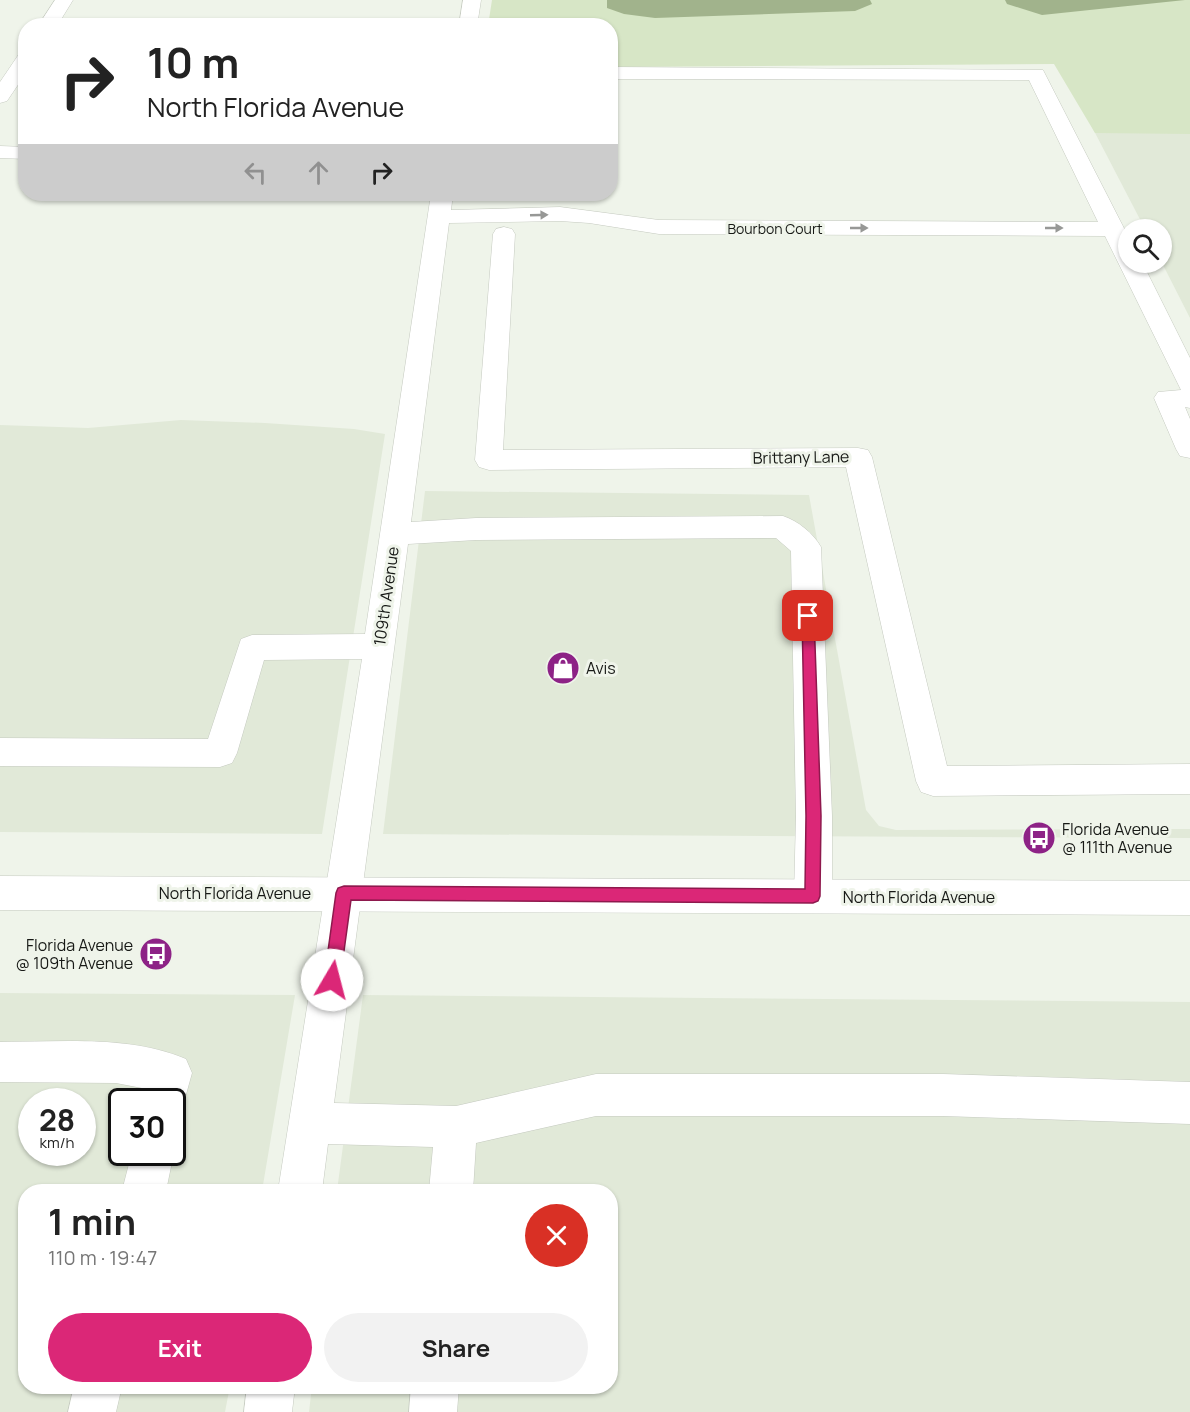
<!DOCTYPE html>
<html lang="en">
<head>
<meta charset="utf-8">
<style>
  body { margin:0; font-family:Manrope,sans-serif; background:#f2f2f2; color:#222; height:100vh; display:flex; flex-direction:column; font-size:22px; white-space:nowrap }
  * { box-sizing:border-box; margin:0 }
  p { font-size:20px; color:#767676 }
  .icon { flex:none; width:33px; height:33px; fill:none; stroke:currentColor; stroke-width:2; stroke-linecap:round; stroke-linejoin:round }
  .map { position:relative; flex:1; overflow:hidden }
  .details { position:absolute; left:18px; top:1184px; width:600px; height:210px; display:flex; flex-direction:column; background:#fff; border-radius:24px; box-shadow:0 2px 4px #0004 }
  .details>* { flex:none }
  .guide { position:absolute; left:18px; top:18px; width:600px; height:183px; border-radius:24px; box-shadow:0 2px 4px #0004; background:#fff; color:#222; overflow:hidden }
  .fabs { position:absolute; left:1118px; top:219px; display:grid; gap:12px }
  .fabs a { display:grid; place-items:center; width:54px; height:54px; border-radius:50%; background:#fff; box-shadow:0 2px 4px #0004; font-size:30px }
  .speed { position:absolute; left:18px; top:1088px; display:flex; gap:12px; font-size:30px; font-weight:700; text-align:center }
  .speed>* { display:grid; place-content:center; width:78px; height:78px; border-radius:50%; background:#fff; box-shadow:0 2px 4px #0004; line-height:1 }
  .speed small { font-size:15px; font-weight:400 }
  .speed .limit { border:3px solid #111; border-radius:9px; background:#fff; color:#111 }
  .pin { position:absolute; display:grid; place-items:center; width:51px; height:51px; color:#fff; margin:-26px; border-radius:12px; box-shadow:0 3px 9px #0006 }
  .me { position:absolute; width:66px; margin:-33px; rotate:8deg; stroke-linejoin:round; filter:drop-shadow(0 0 4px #0008) }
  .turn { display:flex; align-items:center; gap:21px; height:126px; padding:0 30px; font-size:27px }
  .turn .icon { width:78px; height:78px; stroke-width:2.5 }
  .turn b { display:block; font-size:42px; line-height:51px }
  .lanes { display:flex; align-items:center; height:57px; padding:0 30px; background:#0003; justify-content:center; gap:30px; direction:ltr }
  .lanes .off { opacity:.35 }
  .round { display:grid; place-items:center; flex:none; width:63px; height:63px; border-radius:32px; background:#f2f2f2 }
  .head { display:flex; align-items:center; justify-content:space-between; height:102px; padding:0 30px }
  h1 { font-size:36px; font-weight:700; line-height:45px }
  .button { display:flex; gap:12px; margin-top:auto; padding:12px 30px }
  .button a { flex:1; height:69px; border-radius:36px; background:#db2777; color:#fff; font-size:24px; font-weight:700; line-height:69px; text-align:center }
  .button a+a { background:#f2f2f2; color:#222 }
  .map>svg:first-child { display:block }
  .built { fill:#e1e9d8; fill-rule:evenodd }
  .green { fill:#d7e6c6 }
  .water { fill:#a1b38c }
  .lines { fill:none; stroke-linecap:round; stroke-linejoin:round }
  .minor-casing { stroke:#c5cac0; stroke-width:1 }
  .major-casing { stroke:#c5cac0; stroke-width:1 }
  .minor { fill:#fff; fill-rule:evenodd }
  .major { fill:#fff; fill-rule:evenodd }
  .oneway { fill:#979896 }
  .route { fill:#db2777; stroke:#8e194d; stroke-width:1.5 }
  .labels { text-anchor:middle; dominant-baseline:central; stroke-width:6; stroke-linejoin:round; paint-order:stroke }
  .far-street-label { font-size:14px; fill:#171916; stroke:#eff4ea }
  .street-label { font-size:16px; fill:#171916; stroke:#eff4ea }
  .poi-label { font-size:16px; fill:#171916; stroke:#eff4ea; text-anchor:start }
</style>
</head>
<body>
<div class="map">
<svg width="1190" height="1412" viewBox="0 0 1190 1412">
  <rect width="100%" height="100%" fill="#eff4ea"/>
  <g class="built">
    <path d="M 1190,126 L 1190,318 L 1161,261 L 1161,230 L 1145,229 L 1092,127 Z"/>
    <path d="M 181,420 L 265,423 L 354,429 L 385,434 L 322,834 L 0,832 L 0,425 L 88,428 Z"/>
    <path d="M 425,491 L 809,495 L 866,810 L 879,826 L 896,830 L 1190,829 L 1190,838 L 383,834 Z"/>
    <path d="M 0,993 L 295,995 L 262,1191 L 26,1191 L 26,1386 L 230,1386 L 225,1412 L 0,1412 ZM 32,1101 L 82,1101 L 82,1152 L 32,1152 ZM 122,1101 L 172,1101 L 172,1152 L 122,1152 Z"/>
    <path d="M 363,995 L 1190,1002 L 1190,1412 L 309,1412 L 312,1386 L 610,1386 L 610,1191 L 337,1191 Z"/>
  </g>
  <path class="green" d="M 492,0 L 1190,0 L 1190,134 L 1095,133 L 1054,64 L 611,67 L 610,26 L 488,26 Z"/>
  <g class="water">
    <path d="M 607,0 L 870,0 L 872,4 L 855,11 L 655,18 L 624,14 L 607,8 Z"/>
    <path d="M 1005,0 L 1185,0 L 1042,15 L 1007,4 Z"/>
  </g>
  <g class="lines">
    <g class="minor-casing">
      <g id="minor">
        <path d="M 55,0 L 73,0 L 57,26 L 38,26 Z"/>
        <path d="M 463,0 L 481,0 L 477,26 L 459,26 Z"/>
        <path d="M 26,52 L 26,73 L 7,101 L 0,103 L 0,82 L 19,54 Z"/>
        <path d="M 610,67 L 1043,70 L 1128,236 L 1128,262 L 1142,262 L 1190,358 L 1190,408 L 1185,407 L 1190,419 L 1190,458 L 1180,456 L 1176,449 L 1154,398 L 1158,392 L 1181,390 L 1105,236 L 659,234 L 589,223 L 560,221 L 449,223 L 411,522 L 476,518 L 783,516 C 798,521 813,533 821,547 L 832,816 L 832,896 L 826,908 L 813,913 L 800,908 L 794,896 L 796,816 L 791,551 L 776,538 L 476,540 L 408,544 L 334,1103 L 456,1106 L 596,1074 L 943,1074 L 1190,1082 L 1190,1124 L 943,1116 L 596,1116 L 476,1143 L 473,1191 L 429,1191 L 433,1147 L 328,1144 L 322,1191 L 278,1191 L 362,659 L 264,660 L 237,753 L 232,763 L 220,767 L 0,766 L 0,738 L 208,739 L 241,639 L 252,635 L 365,634 L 431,194 L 453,194 L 451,210 L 560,207 L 659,220 L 1098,222 L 1029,80 L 610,79 Z"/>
        <path d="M 0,146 L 26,147 L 26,159 L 0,158 Z"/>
        <path d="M 504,227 L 512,229 L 515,234 L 503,450 L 858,448 L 868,450 L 872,457 L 947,766 L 1190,764 L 1190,794 L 933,796 L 921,792 L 916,781 L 846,467 L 489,470 L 479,467 L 475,460 L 493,234 L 496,229 Z"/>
        <path d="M 0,1042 C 61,1042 129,1035 186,1059 L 192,1073 L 180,1116 L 172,1119 L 172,1101 L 144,1101 L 147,1089 L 116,1083 L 0,1082 Z"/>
        <path d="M 172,1148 L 174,1152 L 166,1191 L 122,1191 L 132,1152 L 172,1152 Z"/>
        <path d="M 74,1386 L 122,1386 L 116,1412 L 68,1412 Z"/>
        <path d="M 247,1386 L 295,1386 L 292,1412 L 244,1412 Z"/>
        <path d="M 411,1386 L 459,1386 L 457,1412 L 409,1412 Z"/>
      </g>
    </g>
    <g class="major-casing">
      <path id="major" d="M 0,876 L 1190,881 L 1190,915 L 0,910 Z"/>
    </g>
    <use href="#minor" class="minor"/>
    <use href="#major" class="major"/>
  </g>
  <defs><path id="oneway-solid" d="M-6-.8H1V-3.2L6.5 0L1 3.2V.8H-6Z" transform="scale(1.5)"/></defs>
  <g class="oneway">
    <use href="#oneway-solid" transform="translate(539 215) rotate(-2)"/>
    <use href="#oneway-solid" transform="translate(859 228)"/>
    <use href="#oneway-solid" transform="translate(1054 228)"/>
  </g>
  <path class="route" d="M 808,611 L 814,616 L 821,816 L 820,896 L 818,901 L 813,903 L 351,900 L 340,980 L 338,986 L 332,988 L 326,986 L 324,980 L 336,893 L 338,888 L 344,886 L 805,889 L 806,816 L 802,616 Z"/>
  <defs>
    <g id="shop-disc" transform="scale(1.725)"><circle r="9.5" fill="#8d2286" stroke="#eff4ea"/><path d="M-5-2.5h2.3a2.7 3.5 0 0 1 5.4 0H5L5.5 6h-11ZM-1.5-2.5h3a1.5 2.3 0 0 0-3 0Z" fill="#fff"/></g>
    <g id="bus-disc" transform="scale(1.725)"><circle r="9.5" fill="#8d2286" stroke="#eff4ea"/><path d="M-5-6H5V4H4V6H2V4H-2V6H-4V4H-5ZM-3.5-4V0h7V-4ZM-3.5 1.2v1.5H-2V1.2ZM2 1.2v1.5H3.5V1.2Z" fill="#fff"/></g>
  </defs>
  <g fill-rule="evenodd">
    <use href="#shop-disc" x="563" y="668"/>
    <use href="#bus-disc" x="1039" y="838"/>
    <use href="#bus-disc" x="156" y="954"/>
  </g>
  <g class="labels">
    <g class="far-street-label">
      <text x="775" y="228">Bourbon Court</text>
    </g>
    <g class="street-label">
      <text transform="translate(801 457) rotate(-1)">Brittany Lane</text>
      <text transform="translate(386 596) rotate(-82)">109th Avenue</text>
      <text x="235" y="893">North Florida Avenue</text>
      <text x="919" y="897">North Florida Avenue</text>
    </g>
    <g class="poi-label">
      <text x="586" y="668">Avis</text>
      <text x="1062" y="829">Florida Avenue<tspan x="1062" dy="18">@ 111th Avenue</tspan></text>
      <text x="133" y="945" text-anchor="end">Florida Avenue<tspan x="133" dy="18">@ 109th Avenue</tspan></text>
    </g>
  </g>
</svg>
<div class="fabs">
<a><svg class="icon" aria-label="search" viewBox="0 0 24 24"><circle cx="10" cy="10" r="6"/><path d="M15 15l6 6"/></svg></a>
</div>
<div class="speed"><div>28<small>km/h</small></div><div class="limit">30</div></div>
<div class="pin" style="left:808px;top:616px;background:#d93025"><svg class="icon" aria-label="arrive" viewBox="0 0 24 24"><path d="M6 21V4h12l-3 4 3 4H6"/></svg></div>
<svg class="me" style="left:332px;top:980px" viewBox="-20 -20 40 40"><circle r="19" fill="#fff"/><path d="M0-13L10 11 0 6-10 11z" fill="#db2777"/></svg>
<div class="guide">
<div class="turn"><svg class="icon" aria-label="right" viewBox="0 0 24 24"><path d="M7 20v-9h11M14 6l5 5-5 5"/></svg><div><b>10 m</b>North Florida Avenue</div></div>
<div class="lanes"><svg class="icon off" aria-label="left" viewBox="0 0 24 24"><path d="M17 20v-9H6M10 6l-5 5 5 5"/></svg><svg class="icon off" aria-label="ahead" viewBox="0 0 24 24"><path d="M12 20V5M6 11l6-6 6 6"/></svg><svg class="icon" aria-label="right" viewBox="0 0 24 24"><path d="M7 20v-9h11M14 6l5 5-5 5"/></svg></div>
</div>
<section class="details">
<div class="head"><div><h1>1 min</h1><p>110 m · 19:47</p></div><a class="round" style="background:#d93025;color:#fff"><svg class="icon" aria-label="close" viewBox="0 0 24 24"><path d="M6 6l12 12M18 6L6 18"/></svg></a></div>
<div class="button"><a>Exit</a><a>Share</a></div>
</section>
</div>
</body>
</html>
